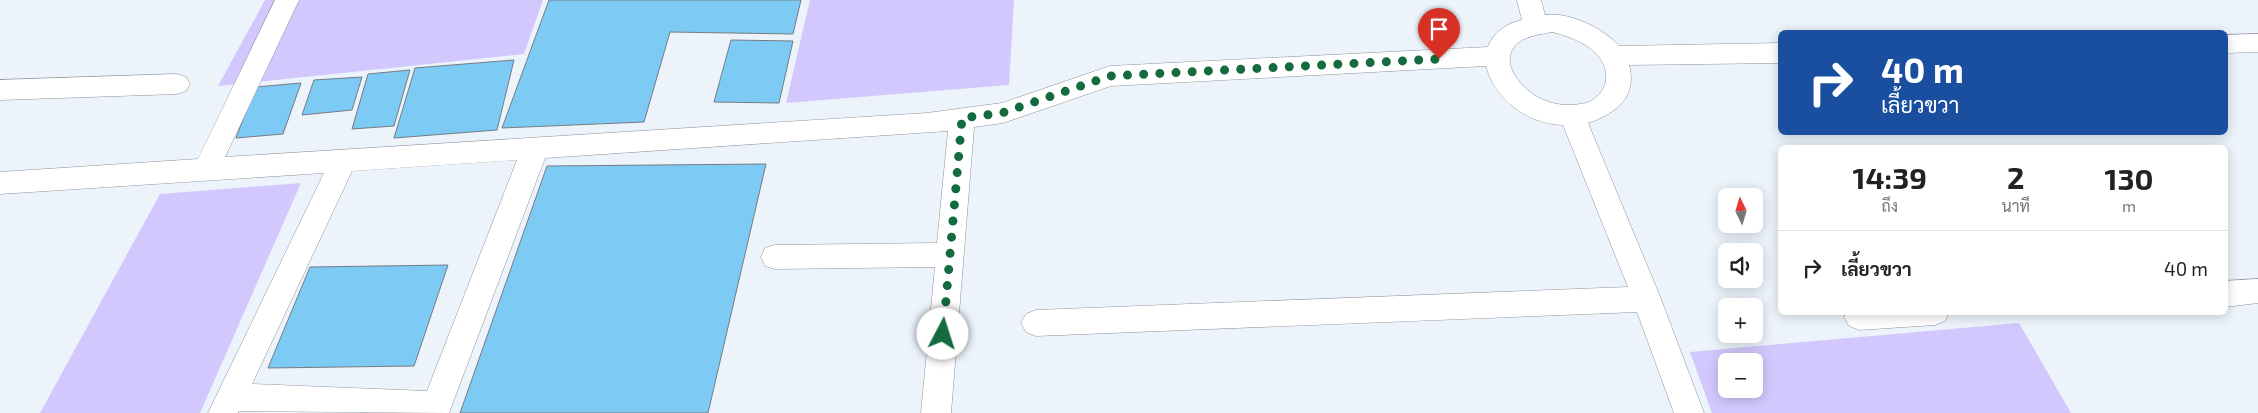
<!DOCTYPE html>
<html lang="th">
<head>
<meta charset="utf-8">
<style>
  body { margin:0; font-family:"Exo 2",Sarabun,sans-serif; background:#f2f2f2; color:#222; height:100vh; display:flex; flex-direction:column; font-size:19px; white-space:nowrap }
  * { box-sizing:border-box; margin:0 }
  p { font-size:16px; color:#767676 }
  .icon { flex:none; width:28px; height:28px; fill:none; stroke:currentColor; stroke-width:2; stroke-linecap:round; stroke-linejoin:round }
  .map { position:relative; flex:1; overflow:hidden }
  .drawer { position:absolute; left:1778px; top:145px; width:450px; height:170px; display:flex; flex-direction:column; background:#fff; border-radius:8px; box-shadow:0 2px 12px #0003 }
  .drawer>* { flex:none }
  .hud { position:absolute; left:1778px; top:30px; width:450px; height:105px; border-radius:8px; box-shadow:0 2px 12px #0003; background:#1a4fa0; color:#fff; overflow:hidden }
  .needle { width:32px; rotate:355deg }
  .buttons { position:absolute; left:1718px; top:188px; display:grid; gap:10px }
  .buttons a { display:grid; place-items:center; width:45px; height:45px; border-radius:8px; background:#fff; box-shadow:0 2px 12px #0003; font-size:25px }
  .pin { position:absolute; display:grid; place-items:center; width:42px; height:42px; color:#fff; margin:-51px -21px; border-radius:50% 50% 50% 0; rotate:-45deg; box-shadow:0 0 5px #0007 }
  .pin .icon { rotate:45deg }
  .me { position:absolute; width:55px; margin:-28px; rotate:5deg; stroke-linejoin:round; filter:drop-shadow(0 0 4px #0008) }
  .turn { display:flex; align-items:center; gap:18px; height:105px; padding:0 20px; font-size:22px }
  .turn .icon { width:65px; height:65px; stroke-width:2.5 }
  .turn b { display:block; font-size:35px; line-height:42px }
  .eta { display:flex; justify-content:space-evenly; align-items:center; height:85px; text-align:center }
  .eta b { font-size:30px; font-weight:700; line-height:35px }
  ul { padding:0; list-style:none }
  li { display:flex; align-items:center; gap:15px; height:75px; padding:0 20px; border-top:1px solid #e0e0e0 }
  li div { flex:1 }
  li b { display:block; font-size:19px }
  li em { font-style:normal }
  .map>svg:first-child { display:block }
  .green { fill:#d3c8fd; fill-rule:evenodd }
  .building { fill:#7dcaf5; stroke:#747c81 }
  .lines { fill:none; stroke-linecap:round; stroke-linejoin:round }
  .minor-casing { stroke:#8d929a; stroke-width:1 }
  .minor { fill:#fff; fill-rule:evenodd }
  .route { stroke:#146c3e; stroke-width:9; stroke-dasharray:0 16.2 }
</style>
</head>
<body>
<div class="map">
<svg width="2258" height="413" viewBox="0 0 2258 413">
  <rect width="100%" height="100%" fill="#ecf3fb"/>
  <g class="green">
    <path d="M 265,0 L 543,0 L 524,54 L 218,86 Z"/>
    <path d="M 810,0 L 1014,0 L 1009,85 L 786,103 Z"/>
    <path d="M 301,183 L 200,413 L 40,413 L 160,194 Z"/>
    <path d="M 2019,323 L 2071,413 L 1712,413 L 1690,352 ZM 1726,361 L 1754,361 L 1754,389 L 1726,389 Z"/>
  </g>
  <g class="building">
    <path d="M 549,0 L 801,0 L 793,34 L 670,32 L 644,122 L 502,128 Z"/>
    <path d="M 731,40 L 793,41 L 779,103 L 714,102 Z"/>
    <path d="M 514,60 L 497,130 L 394,138 L 415,68 Z"/>
    <path d="M 410,70 L 394,126 L 352,129 L 368,74 Z"/>
    <path d="M 362,77 L 352,110 L 302,115 L 314,80 Z"/>
    <path d="M 301,83 L 283,134 L 236,138 L 255,87 Z"/>
    <path d="M 766,164 L 708,413 L 460,413 L 547,166 Z"/>
    <path d="M 448,265 L 414,366 L 268,368 L 310,267 Z"/>
  </g>
  <g class="lines">
    <g class="minor-casing">
      <g id="minor">
        <path d="M 275,0 L 299,0 L 225,157 L 927,113 L 1002,103 L 1110,66 L 1488,47 C 1493,32 1507,23 1522,20 L 1517,0 L 1541,0 L 1545,15 C 1568,11 1605,29 1619,46 L 1780,43 L 1780,63 L 1629,65 C 1638,97 1615,114 1588,123 L 1661,299 L 1704,413 L 1674,413 L 1637,312 L 1036,336 L 1026,332 L 1021,323 L 1026,314 L 1036,310 L 1628,287 L 1563,125 C 1528,124 1495,100 1486,66 L 1111,86 L 1003,123 L 974,127 L 951,413 L 921,413 L 935,267 L 775,269 L 765,266 L 761,257 L 765,248 L 775,245 L 937,243 L 948,131 L 545,158 L 449,413 L 239,411 L 238,413 L 208,413 L 324,173 L 0,194 L 0,172 L 198,159 ZM 1552,32 C 1577,38 1613,53 1605,85 C 1602,93 1594,101 1586,103 C 1572,106 1557,106 1544,100 C 1527,94 1499,67 1514,47 C 1522,36 1539,35 1552,32 ZM 517,160 L 427,391 L 252,384 L 352,171 Z"/>
        <path d="M 2258,34 L 2258,52 L 2225,53 L 2225,35 Z"/>
        <path d="M 177,74 L 186,77 L 190,84 L 186,91 L 177,94 L 0,100 L 0,80 Z"/>
        <path d="M 2258,279 L 2258,303 L 2225,307 L 2225,281 Z"/>
        <path d="M 1847,312 L 1949,312 L 1945,321 L 1935,325 L 1859,330 L 1849,326 L 1844,317 Z"/>
      </g>
    </g>
    <use href="#minor" class="minor"/>
  </g>
  <g class="lines">
    <path class="route" d="M 943,334 L 962,118 L 1002,113 L 1110,76 L 1439,59"/>
  </g>
</svg>
<div class="buttons">
<a><svg class="needle" viewBox="-14 -14 28 28"><path d="M0-13l5 13h-10z" fill="#e53935"/><path d="M0 13l5-13h-10z" fill="#767676"/></svg></a>
<a><svg class="icon" aria-label="sound" viewBox="0 0 24 24"><path d="M4 9h4l5-4v14l-5-4H4zM17 9q2 3 0 6"/></svg></a>
<a>+</a>
<a>−</a>
</div>
<div class="pin" style="left:1439px;top:59px;background:#d93025"><svg class="icon" aria-label="arrive" viewBox="0 0 24 24"><path d="M6 21V4h12l-3 4 3 4H6"/></svg></div>
<svg class="me" style="left:943px;top:334px" viewBox="-20 -20 40 40"><circle r="19" fill="#fff"/><path d="M0-13L10 11 0 6-10 11z" fill="#146c3e"/></svg>
<div class="hud">
<div class="turn"><svg class="icon" aria-label="right" viewBox="0 0 24 24"><path d="M7 20v-9h11M14 6l5 5-5 5"/></svg><div><b>40 m</b>เลี้ยวขวา</div></div>
</div>
<section class="drawer">
<div class="eta">
<div><b>14:39</b><p>ถึง</p></div>
<div><b>2</b><p>นาที</p></div>
<div><b>130</b><p>m</p></div>
</div>
<ul>
<li><svg class="icon" aria-label="right" viewBox="0 0 24 24"><path d="M7 20v-9h11M14 6l5 5-5 5"/></svg><div><b>เลี้ยวขวา</b></div><em>40 m</em></li>
</ul>
</section>
</div>
</body>
</html>
